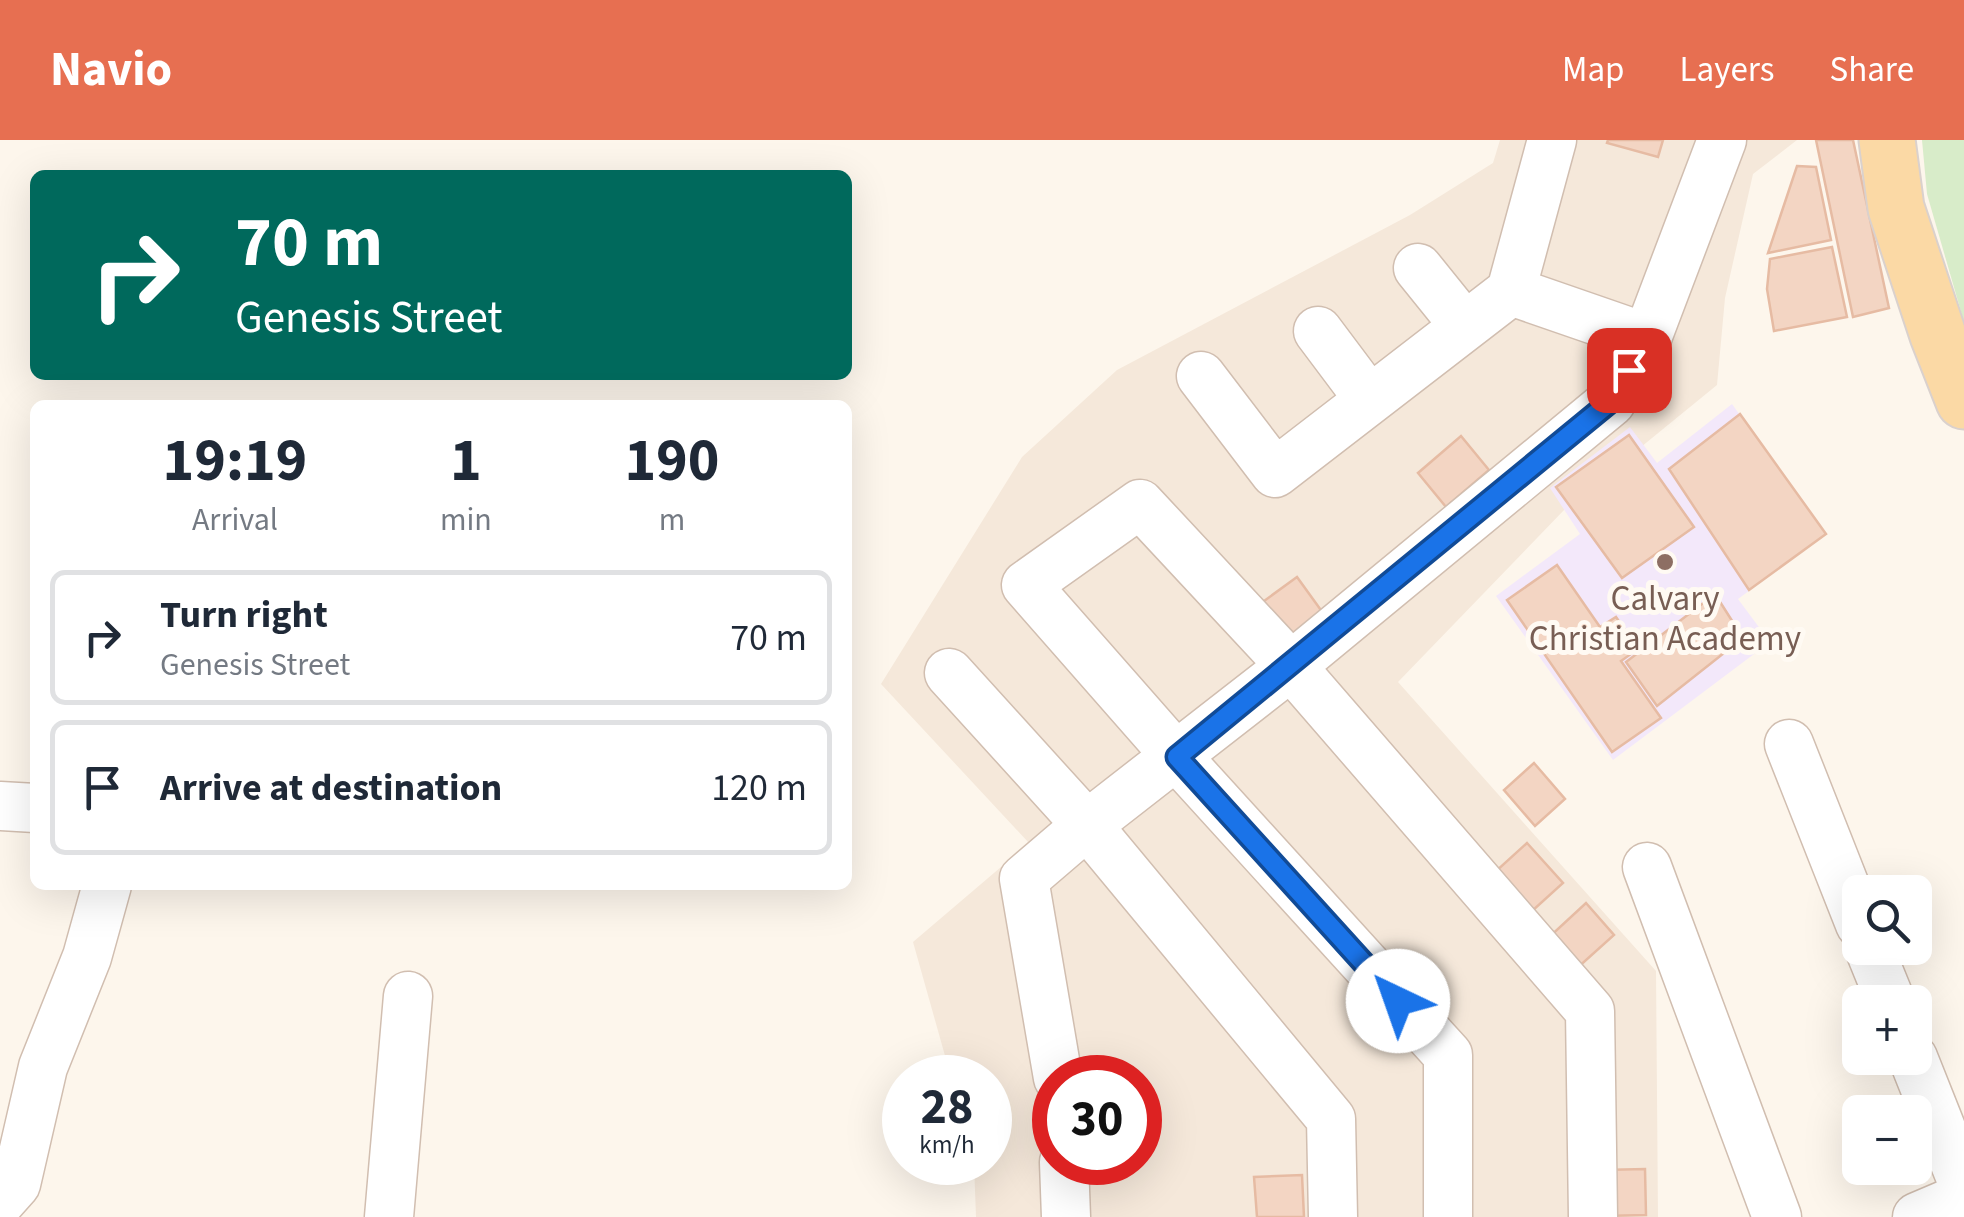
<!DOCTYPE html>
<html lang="en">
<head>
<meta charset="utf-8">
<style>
  body { margin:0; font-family:"Source Sans 3",sans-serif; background:#f2f2f3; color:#1f2937; height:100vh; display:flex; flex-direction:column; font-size:38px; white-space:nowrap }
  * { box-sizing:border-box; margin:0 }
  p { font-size:32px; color:#747a83 }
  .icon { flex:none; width:55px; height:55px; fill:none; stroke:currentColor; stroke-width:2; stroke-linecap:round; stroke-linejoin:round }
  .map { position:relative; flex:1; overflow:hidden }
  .details { position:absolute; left:30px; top:260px; width:822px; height:490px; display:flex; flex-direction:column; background:#fff; border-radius:15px; box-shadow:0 10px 40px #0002 }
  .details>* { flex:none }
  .banner { position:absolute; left:30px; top:30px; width:822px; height:210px; border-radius:15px; box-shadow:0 10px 40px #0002; background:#00695c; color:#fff; overflow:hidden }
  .buttons { position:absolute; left:1842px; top:735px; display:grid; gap:20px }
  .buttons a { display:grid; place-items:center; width:90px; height:90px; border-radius:15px; background:#fff; box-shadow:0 10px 40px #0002; font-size:50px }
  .speed { position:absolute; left:882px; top:915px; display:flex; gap:20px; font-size:50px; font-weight:700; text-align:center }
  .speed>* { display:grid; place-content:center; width:130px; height:130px; border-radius:50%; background:#fff; box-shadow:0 10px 40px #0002; line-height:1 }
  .speed small { font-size:25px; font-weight:400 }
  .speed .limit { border:15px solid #d22; background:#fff; color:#111 }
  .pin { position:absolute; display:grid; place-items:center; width:85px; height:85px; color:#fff; margin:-42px; border-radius:20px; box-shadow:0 5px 15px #0006 }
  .me { position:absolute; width:110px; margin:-55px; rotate:318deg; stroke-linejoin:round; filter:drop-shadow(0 0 8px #0008) }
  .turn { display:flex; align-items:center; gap:35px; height:210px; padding:0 40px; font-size:45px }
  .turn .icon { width:130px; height:130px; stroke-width:2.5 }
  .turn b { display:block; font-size:70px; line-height:85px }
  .eta { display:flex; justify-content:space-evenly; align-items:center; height:170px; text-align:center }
  .eta b { font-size:60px; font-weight:700; line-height:70px }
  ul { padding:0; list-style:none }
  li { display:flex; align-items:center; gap:30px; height:135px; margin:0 20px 15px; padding:0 20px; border:5px solid #e0e1e3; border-radius:15px }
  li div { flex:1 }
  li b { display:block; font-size:38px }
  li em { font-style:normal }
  header { display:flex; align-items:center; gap:60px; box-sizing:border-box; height:140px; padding:0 50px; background:#e76f51; color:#fff }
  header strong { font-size:48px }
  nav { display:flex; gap:55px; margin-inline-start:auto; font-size:35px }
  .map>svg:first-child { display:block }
  .residential { fill:#f5e8da; fill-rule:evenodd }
  .education { fill:#f3e8fa }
  .green { fill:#d8ecc9 }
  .building { fill:#f3d5c3; stroke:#e6bba3; stroke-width:2.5 }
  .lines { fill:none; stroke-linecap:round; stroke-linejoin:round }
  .minor-casing { stroke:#d1beb0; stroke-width:51 }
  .major-casing { stroke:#dad1cd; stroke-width:59 }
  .minor { stroke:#fff; stroke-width:48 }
  .major { stroke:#fbd9a5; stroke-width:55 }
  .route-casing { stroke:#114b97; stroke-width:25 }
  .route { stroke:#1a73e8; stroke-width:18 }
  .education-dot { fill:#8d6e63; stroke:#fffaf3; stroke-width:4 }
  .labels { text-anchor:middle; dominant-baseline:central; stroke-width:10; stroke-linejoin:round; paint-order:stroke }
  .education-label { font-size:35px; fill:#785e54; stroke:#fffaf3 }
</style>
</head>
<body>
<header>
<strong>Navio</strong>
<nav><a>Map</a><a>Layers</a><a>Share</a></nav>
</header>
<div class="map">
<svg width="1964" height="1077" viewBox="0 0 1964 1077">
  <rect width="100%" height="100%" fill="#fdf6ec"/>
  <path class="residential" d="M 1500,0 L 1797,0 L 1753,34 L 1725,158 L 1717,245 L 1565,369 L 1398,542 L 1656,831 L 1658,1077 L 976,1077 L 974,1023 L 990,1022 L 990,938 L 951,937 L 913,802 L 1029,703 L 881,544 L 1022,317 L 1117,230 L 1410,75 L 1493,23 ZM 1055,938 L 1140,938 L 1140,1022 L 1055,1022 Z"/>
  <path class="education" d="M 1732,264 L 1826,394 L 1738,459 L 1770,502 L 1613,620 L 1496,456 L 1580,394 L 1550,348 L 1630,287 L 1657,323 Z"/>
  <path class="green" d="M 1922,0 L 1964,0 L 1964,182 L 1927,54 Z"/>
  <g class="building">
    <path d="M 1608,0 L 1663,0 L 1658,17 L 1607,3 Z"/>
    <path d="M 1816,0 L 1853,0 L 1889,168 L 1853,177 Z"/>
    <path d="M 1797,26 L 1816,27 L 1831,100 L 1768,113 Z"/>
    <path d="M 1832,107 L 1847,177 L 1774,191 L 1767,149 L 1770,119 Z"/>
    <path d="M 1740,274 L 1826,394 L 1749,450 L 1669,329 Z"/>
    <path d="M 1629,295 L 1694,387 L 1622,438 L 1556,347 Z"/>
    <path d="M 1461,296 L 1489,330 L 1446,367 L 1418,333 Z"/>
    <path d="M 1557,425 L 1600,487 L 1616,477 L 1638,509 L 1621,521 L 1661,578 L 1612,612 L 1507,460 Z"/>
    <path d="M 1297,437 L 1323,473 L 1279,505 L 1253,469 Z"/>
    <path d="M 1715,454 L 1743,498 L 1657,566 L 1626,522 Z"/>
    <path d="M 1534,623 L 1565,659 L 1535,686 L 1504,650 Z"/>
    <path d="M 1527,703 L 1563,743 L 1531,772 L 1495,732 Z"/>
    <path d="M 1586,763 L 1614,795 L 1575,830 L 1547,799 Z"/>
    <path d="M 1645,1029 L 1646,1075 L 1602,1076 L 1602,1030 Z"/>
    <path d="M 1302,1035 L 1304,1077 L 1257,1077 L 1254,1037 Z"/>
  </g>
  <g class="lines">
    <g class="minor-casing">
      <g id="minor">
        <path d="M 1418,128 L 1464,185"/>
        <path d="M 1511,151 L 1647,198"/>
        <path d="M 1318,191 L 1369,259"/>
        <path d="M 1201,236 L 1275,333 L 1511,151 L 1552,0"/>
        <path d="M 949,533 L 1087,685 L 1331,979 L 1333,1077"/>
        <path d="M 1789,604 L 1860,784"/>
        <path d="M 0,666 L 35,668"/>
        <path d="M 1647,727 L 1777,1077"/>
        <path d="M 1869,808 L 1891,862"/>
        <path d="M 1913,918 L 1964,1046"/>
        <path d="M 1058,938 L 1024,739 L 1087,685 L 1291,526 L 1611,262 L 1647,198 L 1722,0"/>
        <path d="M 1064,1022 L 1066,1077"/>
        <path d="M 0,1062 L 16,1044 L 43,927 L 87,817 L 107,745"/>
        <path d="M 389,1077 L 408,856"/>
        <path d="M 1448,1077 L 1448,915 L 1177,617 L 1026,445 L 1140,364 L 1291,526 L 1590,871 L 1593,1077"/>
        <path d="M 1917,1077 L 1964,1057"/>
      </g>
    </g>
    <g class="major-casing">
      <path id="major" d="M 1887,0 L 1896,68 L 1938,195 L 1964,261"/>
    </g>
    <use href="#minor" class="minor"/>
    <use href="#major" class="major"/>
  </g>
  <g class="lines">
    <g class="route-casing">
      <path id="route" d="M 1398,861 L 1177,617 L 1610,262 L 1629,230"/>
    </g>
    <use href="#route" class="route"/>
  </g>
  <circle class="education-dot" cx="1665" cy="422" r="10"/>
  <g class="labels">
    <g class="education-label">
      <text x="1665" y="459">Calvary<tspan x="1665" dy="40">Christian Academy</tspan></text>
    </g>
  </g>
</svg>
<div class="buttons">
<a><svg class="icon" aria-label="search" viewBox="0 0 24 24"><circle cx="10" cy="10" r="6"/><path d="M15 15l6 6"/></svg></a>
<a>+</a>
<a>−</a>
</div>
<div class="speed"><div>28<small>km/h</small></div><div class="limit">30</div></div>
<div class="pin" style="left:1629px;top:230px;background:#d93025"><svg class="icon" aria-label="arrive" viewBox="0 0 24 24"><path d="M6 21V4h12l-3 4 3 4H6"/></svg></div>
<svg class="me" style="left:1398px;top:861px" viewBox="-20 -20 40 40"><circle r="19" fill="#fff"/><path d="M0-13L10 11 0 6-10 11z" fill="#1a73e8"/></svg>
<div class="banner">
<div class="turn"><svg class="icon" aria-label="right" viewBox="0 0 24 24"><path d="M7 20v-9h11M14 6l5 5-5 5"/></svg><div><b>70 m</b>Genesis Street</div></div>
</div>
<section class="details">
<div class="eta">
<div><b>19:19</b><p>Arrival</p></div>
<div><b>1</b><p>min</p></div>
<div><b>190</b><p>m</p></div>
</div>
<ul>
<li><svg class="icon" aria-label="right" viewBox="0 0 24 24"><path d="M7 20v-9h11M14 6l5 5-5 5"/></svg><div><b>Turn right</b><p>Genesis Street</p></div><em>70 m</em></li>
<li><svg class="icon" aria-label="arrive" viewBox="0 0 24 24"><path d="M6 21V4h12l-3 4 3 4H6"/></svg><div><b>Arrive at destination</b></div><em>120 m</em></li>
</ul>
</section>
</div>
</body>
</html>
